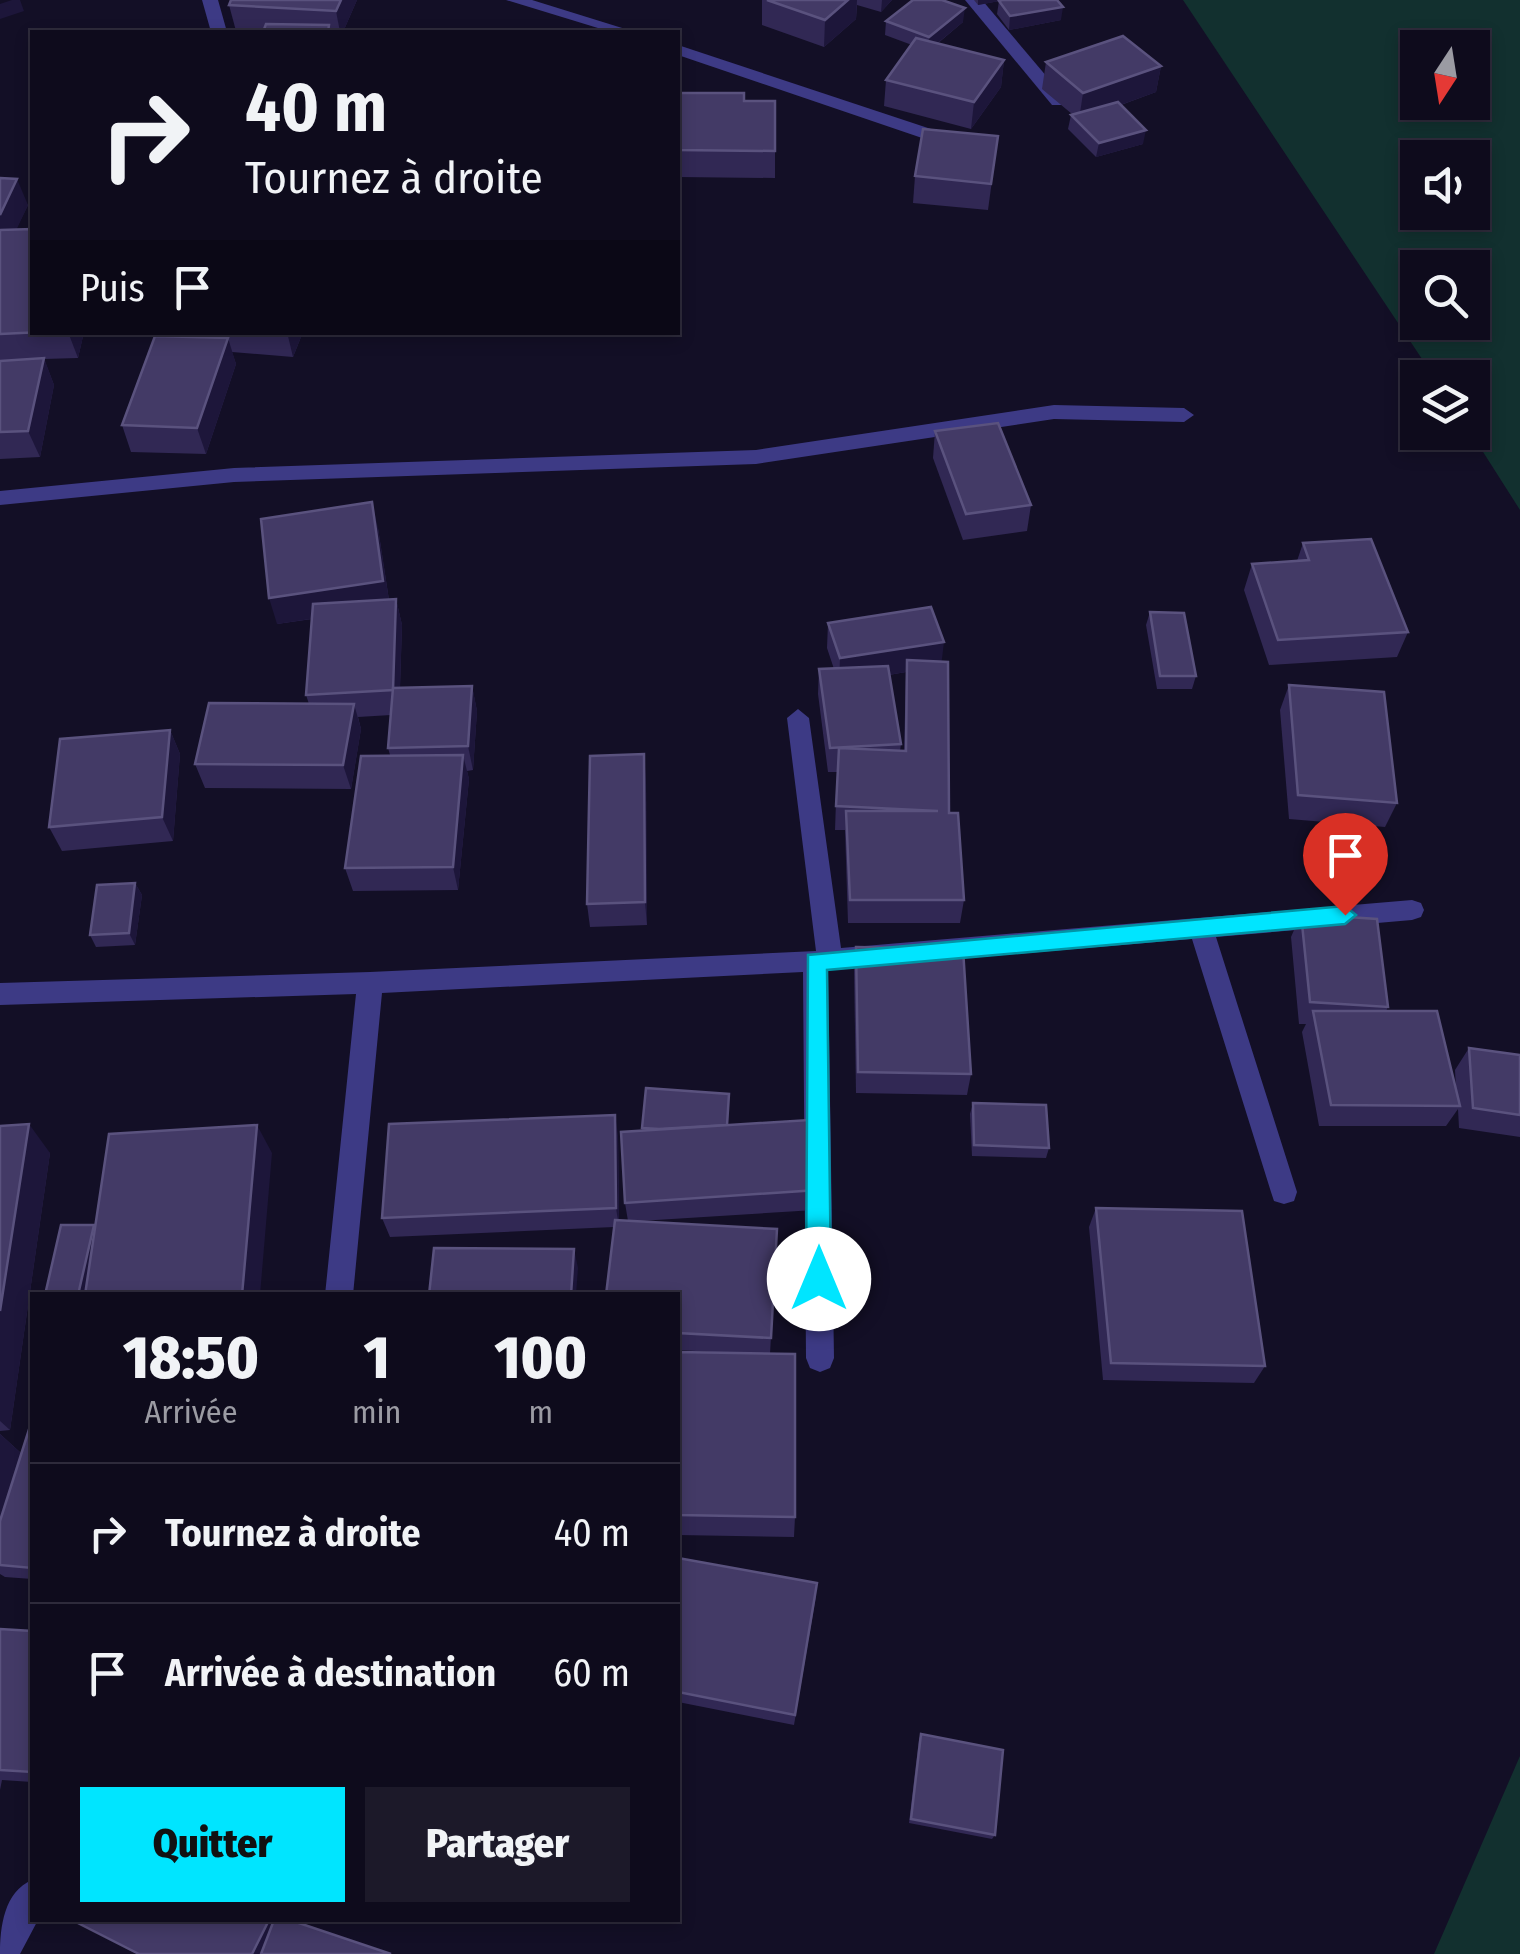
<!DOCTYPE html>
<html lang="fr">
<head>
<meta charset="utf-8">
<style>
  body { margin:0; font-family:"Fira Sans Condensed",sans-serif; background:#1c1929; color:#f1f3f6; height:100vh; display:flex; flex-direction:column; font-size:38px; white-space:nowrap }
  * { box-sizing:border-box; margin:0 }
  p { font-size:32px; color:#9b9ba3 }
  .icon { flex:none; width:55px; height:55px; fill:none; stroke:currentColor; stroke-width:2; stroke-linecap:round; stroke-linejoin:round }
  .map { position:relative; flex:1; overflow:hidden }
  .drawer { position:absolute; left:30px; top:1292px; width:650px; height:630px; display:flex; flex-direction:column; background:#0e0b1c; border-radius:0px; box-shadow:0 5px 15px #0003,0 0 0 2px #2e2b3b }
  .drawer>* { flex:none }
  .top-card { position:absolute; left:30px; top:30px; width:650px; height:305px; border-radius:0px; box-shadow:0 5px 15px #0003,0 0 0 2px #2e2b3b; background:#0e0b1c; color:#f1f3f6; overflow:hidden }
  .needle { width:65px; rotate:192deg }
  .fabs { position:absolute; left:1400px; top:30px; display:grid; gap:20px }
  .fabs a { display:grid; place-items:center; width:90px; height:90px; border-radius:0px; background:#0e0b1c; box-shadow:0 5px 15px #0003,0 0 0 2px #2e2b3b; font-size:50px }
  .pin { position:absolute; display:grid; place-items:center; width:85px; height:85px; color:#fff; margin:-102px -42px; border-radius:50% 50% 50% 0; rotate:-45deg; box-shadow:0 0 10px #0007 }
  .pin .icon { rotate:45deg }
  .me { position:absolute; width:110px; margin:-55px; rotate:0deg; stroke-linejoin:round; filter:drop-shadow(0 0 8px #0008) }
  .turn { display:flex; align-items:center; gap:35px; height:210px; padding:0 50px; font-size:45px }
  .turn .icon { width:130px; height:130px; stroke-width:2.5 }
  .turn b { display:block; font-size:70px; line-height:85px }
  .then { display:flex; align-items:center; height:95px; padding:0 50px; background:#0003; gap:20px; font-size:38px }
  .eta { display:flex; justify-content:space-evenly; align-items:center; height:170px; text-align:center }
  .eta b { font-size:60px; font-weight:800; line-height:70px }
  .button { display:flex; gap:20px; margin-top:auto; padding:20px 50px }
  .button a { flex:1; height:115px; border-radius:0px; background:#00e5ff; color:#111; font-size:40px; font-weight:800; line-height:115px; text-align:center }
  .button a+a { background:#1c1929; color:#f1f3f6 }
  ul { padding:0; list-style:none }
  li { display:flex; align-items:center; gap:30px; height:140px; padding:0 50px; border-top:2px solid #2e2b3b }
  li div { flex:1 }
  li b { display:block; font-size:38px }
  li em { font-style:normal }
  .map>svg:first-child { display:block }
  .green { fill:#12302f; fill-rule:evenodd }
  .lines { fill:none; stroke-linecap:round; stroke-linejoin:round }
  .street { fill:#3d3a85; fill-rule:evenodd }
  .wall { fill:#312854; fill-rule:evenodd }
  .shaded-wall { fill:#1d163a }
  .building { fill:#433a66; stroke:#5a527e; stroke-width:2.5 }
  .route { fill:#00e5ff; stroke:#0095a6; stroke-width:2.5 }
</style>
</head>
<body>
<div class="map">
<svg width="1520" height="1954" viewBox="0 0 1520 1954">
  <rect width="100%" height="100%" fill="#130f26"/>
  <g class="green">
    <path d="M 1183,0 L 1520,0 L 1520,510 L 1471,433 L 1472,378 L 1434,377 ZM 1418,48 L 1472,48 L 1472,102 L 1418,102 ZM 1418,158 L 1472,158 L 1472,212 L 1418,212 ZM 1418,268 L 1472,268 L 1472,322 L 1418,322 Z"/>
    <path d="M 1520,1756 L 1520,1954 L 1434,1954 Z"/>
  </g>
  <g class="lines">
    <g class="street">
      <path d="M 202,0 L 218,0 L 227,32 L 211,32 Z"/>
      <path d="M 506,0 L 532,0 L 635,32 L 611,32 Z"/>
      <path d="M 965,0 L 982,0 L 1064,97 L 1064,105 L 1052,105 Z"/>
      <path d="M 678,45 L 937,131 L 940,135 L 925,139 L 678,55 Z"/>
      <path d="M 1054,405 L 1184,408 L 1194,415 L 1184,422 L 1054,419 L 756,464 L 234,482 L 0,505 L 0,491 L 234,468 L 756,450 Z"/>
      <path d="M 798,709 L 809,718 L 841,948 L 1412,900 L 1421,903 L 1424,910 L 1421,917 L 1412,920 L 1216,937 L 1297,1192 L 1294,1201 L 1284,1204 L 1274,1201 L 1271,1192 L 1192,939 L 828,970 L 834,1358 L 830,1368 L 820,1372 L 810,1368 L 806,1358 L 803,972 L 382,993 L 353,1295 L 325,1295 L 356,994 L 0,1005 L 0,983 L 370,972 L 816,951 L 787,718 Z"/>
      <path d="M 32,1880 L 32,1920 L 38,1920 L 20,1954 L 0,1954 C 0,1927 4,1892 32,1880 Z"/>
    </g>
  </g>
  <g class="wall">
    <path d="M 357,0 L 343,32 L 236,31 L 229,5 Z"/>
    <path d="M 762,0 L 892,0 L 881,12 L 857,5 L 856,19 L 824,47 L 762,25 Z"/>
    <path d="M 974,0 L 1057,0 L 1061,20 L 1009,30 L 997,14 L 999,1 L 978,5 Z"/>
    <path d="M 886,21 L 963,22 L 937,44 L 1004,60 L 1001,87 L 971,129 L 884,106 L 886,80 L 912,45 L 885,35 Z"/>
    <path d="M 1046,62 L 1161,66 L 1156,92 L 1121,105 L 1143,144 L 1096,157 L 1068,129 L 1071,115 L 1072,114 L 1042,89 Z"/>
    <path d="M 678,93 L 744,101 L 775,101 L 775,178 L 678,177 Z"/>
    <path d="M 998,136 L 988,210 L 913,203 L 915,176 Z"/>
    <path d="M 0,178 L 28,205 L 16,229 L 32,332 L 84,332 L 78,358 L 44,359 L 54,385 L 40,457 L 0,459 Z"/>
    <path d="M 180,332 L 303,332 L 293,357 L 232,352 L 236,364 L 206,454 L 131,452 L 122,425 L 182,336 Z"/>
    <path d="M 935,431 L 1031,505 L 1027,531 L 963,540 L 933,458 Z"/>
    <path d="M 378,528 L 389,600 L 396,599 L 402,625 L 400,688 L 472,686 L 477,711 L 473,770 L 467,771 L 469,779 L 458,890 L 353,891 L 345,868 L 390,755 L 388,748 L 391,715 L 358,717 L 361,729 L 351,789 L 205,788 L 195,764 L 309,704 L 306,695 L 312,619 L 277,624 Z"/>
    <path d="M 1303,543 L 1408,632 L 1397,657 L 1269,665 L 1244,590 L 1252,564 L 1297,561 Z"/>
    <path d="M 1150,612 L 1196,676 L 1192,689 L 1157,689 L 1146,625 Z"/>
    <path d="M 828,623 L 941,662 L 949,813 L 964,900 L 960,923 L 848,923 L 845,830 L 835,830 L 837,772 L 828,772 L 818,694 L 819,669 L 834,669 L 827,648 ZM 906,672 L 904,751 L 900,751 L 901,744 L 889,675 Z"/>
    <path d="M 1289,685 L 1397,803 L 1385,827 L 1289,819 L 1280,710 Z"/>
    <path d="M 170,730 L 180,754 L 173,841 L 62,851 L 49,827 Z"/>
    <path d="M 646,779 L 647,925 L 590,927 L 587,904 Z"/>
    <path d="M 135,883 L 142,895 L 135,945 L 96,947 L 90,935 Z"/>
    <path d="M 1301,914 L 1388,1007 L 1386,1011 L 1456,1089 L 1455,1070 L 1469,1048 L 1520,1055 L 1520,1137 L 1459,1128 L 1458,1109 L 1446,1126 L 1319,1126 L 1302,1032 L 1306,1024 L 1299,1024 L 1291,937 Z"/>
    <path d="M 856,947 L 971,1074 L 967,1095 L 856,1093 L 854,970 Z"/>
    <path d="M 646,1088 L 729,1094 L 728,1125 L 817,1190 L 815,1210 L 640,1221 L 777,1229 L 770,1354 L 795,1517 L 794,1537 L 678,1535 L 678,1352 L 730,1353 L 678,1350 L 678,1295 L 614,1227 L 390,1237 L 382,1218 L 618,1135 L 619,1220 L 628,1221 L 625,1203 L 642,1130 Z"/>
    <path d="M 973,1103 L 1049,1148 L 1046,1158 L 972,1156 L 970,1114 Z"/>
    <path d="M 0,1126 L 50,1153 L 10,1430 L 0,1431 Z"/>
    <path d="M 1096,1208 L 1265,1366 L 1254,1383 L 1103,1380 L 1089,1227 Z"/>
    <path d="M 32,1420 L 32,1579 L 5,1577 L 0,1574 L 0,1434 L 22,1454 Z"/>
    <path d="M 678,1558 L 816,1596 L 794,1725 L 678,1702 Z"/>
    <path d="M 0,1629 L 32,1631 L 32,1782 L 2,1780 L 0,1790 Z"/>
    <path d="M 921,1734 L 995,1835 L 992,1839 L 909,1823 L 919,1739 Z"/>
  </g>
  <g class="shaded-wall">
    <path d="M 12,0 L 20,0 L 24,11 L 0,19 L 0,4 Z"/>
    <path d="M 341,0 L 357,0 L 343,32 L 340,32 L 336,11 Z"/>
    <path d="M 848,0 L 857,0 L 856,19 L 824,47 L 825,20 Z"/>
    <path d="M 882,0 L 892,0 L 881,12 Z"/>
    <path d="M 978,0 L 1005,0 L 978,5 Z"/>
    <path d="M 1063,7 L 1061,20 L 1009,30 L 1010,16 Z"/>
    <path d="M 965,8 L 963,22 L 928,51 L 929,37 Z"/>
    <path d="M 1004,60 L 1001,87 L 971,129 L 974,102 Z"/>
    <path d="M 1161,66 L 1156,92 L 1079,120 L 1083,93 Z"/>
    <path d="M 1146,130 L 1143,144 L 1096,157 L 1099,143 Z"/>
    <path d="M 17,179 L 28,205 L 6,252 L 0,237 L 0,215 Z"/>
    <path d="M 68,332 L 84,332 L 78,358 Z"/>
    <path d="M 287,332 L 303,332 L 293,357 Z"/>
    <path d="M 228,338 L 236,364 L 206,454 L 197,428 Z"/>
    <path d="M 44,358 L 54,385 L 40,457 L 28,431 Z"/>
    <path d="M 372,502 L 378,528 L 390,607 L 277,624 L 269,598 Z"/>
    <path d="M 396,599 L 402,625 L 399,715 L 393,690 Z"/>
    <path d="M 944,642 L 941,667 L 907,660 L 906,672 L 839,683 L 840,658 Z"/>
    <path d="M 472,686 L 477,711 L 473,770 L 468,746 Z"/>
    <path d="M 354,704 L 361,729 L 351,789 L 343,765 Z"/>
    <path d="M 170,730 L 180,754 L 173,841 L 162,817 Z"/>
    <path d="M 644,754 L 646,779 L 647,925 L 645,902 Z"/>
    <path d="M 463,755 L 469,779 L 458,890 L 453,867 Z"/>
    <path d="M 135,883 L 142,895 L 135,945 L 129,933 Z"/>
    <path d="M 615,1115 L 618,1135 L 619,1227 L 616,1208 Z"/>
    <path d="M 29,1124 L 50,1153 L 10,1430 L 0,1421 L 0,1311 Z"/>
    <path d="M 257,1125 L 272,1153 L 260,1295 L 242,1295 Z"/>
    <path d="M 94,1225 L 101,1234 L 88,1295 L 78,1295 Z"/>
    <path d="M 574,1249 L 578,1268 L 576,1295 L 571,1295 Z"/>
    <path d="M 0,1434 L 22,1454 L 0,1532 Z"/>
    <path d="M 269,1920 L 284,1920 L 268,1954 L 252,1954 Z"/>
  </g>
  <g class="building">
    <path d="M 231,0 L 341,0 L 336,11 L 229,5 Z"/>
    <path d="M 767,0 L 848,0 L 825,20 Z"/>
    <path d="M 913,0 L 942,0 L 965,8 L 929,37 L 886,21 Z"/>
    <path d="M 1002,0 L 1057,0 L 1063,7 L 1010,16 L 999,1 Z"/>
    <path d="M 266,24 L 329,25 L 328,32 L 263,32 Z"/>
    <path d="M 1123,36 L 1161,66 L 1083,93 L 1046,62 Z"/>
    <path d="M 916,38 L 1004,60 L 974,102 L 886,80 Z"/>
    <path d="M 678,93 L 744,93 L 744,101 L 775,101 L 775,151 L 678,150 Z"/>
    <path d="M 1118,102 L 1146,130 L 1099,143 L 1071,115 Z"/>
    <path d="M 923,129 L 998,136 L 991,184 L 915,176 Z"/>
    <path d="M 0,178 L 17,179 L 0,215 Z"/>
    <path d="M 32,229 L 32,332 L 42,332 L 0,334 L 0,230 Z"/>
    <path d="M 155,336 L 228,338 L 197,428 L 122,425 Z"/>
    <path d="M 44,358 L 28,431 L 0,432 L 0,361 Z"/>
    <path d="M 998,423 L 1031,505 L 966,514 L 935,431 Z"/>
    <path d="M 372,502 L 383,581 L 269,598 L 261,519 Z"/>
    <path d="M 1371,539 L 1408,632 L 1278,640 L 1252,564 L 1309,560 L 1303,543 Z"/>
    <path d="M 396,599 L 393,690 L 306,695 L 313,604 Z"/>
    <path d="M 931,607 L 944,642 L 840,658 L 828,623 Z"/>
    <path d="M 1150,612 L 1184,613 L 1196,676 L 1160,676 Z"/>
    <path d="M 907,660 L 948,662 L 949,813 L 958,813 L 964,900 L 850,900 L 846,811 L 938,811 L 836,806 L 839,748 L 906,751 Z"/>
    <path d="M 888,666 L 901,744 L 830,748 L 819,669 Z"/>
    <path d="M 1289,685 L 1384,692 L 1397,803 L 1298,795 Z"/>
    <path d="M 472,686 L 468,746 L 388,748 L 393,688 Z"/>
    <path d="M 209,703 L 354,704 L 343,765 L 195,764 Z"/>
    <path d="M 170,730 L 162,817 L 49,827 L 60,739 Z"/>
    <path d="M 644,754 L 645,902 L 587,904 L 590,756 Z"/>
    <path d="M 463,755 L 453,867 L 345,868 L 361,756 Z"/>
    <path d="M 135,883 L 129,933 L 90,935 L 97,885 Z"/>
    <path d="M 1301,914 L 1377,919 L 1388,1007 L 1310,1002 Z"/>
    <path d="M 856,947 L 963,949 L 971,1074 L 858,1072 Z"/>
    <path d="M 1313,1011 L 1437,1011 L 1460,1106 L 1331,1105 Z"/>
    <path d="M 1469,1048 L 1520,1055 L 1520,1115 L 1473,1108 Z"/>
    <path d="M 646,1088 L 729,1094 L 727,1125 L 659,1129 L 642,1128 Z"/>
    <path d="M 973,1103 L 1046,1105 L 1049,1148 L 974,1145 Z"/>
    <path d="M 615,1115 L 616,1208 L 382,1218 L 389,1124 Z"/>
    <path d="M 809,1120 L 817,1190 L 625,1203 L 621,1132 Z"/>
    <path d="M 29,1124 L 0,1311 L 0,1126 Z"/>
    <path d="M 257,1125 L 242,1295 L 85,1295 L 109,1134 Z"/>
    <path d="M 1096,1208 L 1242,1211 L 1265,1366 L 1111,1363 Z"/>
    <path d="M 615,1220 L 777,1229 L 771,1338 L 678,1333 L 678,1295 L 606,1295 Z"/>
    <path d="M 61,1225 L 94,1225 L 78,1295 L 45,1295 Z"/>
    <path d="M 434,1248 L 574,1249 L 571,1295 L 429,1295 Z"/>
    <path d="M 678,1352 L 795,1354 L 795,1517 L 678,1515 Z"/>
    <path d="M 32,1420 L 32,1568 L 0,1565 L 0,1521 Z"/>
    <path d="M 678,1558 L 817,1583 L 795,1715 L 678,1692 Z"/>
    <path d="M 0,1629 L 32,1631 L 32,1772 L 0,1770 Z"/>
    <path d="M 921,1734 L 1003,1750 L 995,1835 L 911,1819 Z"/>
    <path d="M 74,1920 L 269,1920 L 252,1954 L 139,1954 L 74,1921 Z"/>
    <path d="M 274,1920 L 290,1920 L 391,1954 L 261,1954 Z"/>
  </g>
  <path class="route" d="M 1345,906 L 1356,915 L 1345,924 L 827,970 L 831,1279 L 828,1287 L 810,1287 L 806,1279 L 808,955 Z"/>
</svg>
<div class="fabs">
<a><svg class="needle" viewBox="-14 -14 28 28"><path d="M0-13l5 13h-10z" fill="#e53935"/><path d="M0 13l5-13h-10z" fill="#9b9ba3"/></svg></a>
<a><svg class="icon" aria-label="sound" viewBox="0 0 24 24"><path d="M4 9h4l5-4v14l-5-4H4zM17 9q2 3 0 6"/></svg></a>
<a><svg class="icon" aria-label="search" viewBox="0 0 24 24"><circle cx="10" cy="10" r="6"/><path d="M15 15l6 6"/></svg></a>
<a><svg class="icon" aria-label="layers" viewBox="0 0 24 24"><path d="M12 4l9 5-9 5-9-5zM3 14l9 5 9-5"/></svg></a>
</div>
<div class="pin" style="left:1345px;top:915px;background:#d93025"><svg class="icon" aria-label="arrive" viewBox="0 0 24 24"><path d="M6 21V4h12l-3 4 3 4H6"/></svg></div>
<svg class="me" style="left:819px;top:1279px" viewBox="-20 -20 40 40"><circle r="19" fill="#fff"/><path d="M0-13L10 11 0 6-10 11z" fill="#00e5ff"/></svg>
<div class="top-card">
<div class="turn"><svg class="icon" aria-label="right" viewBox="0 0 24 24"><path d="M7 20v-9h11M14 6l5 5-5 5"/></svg><div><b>40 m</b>Tournez à droite</div></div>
<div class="then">Puis<svg class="icon" aria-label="arrive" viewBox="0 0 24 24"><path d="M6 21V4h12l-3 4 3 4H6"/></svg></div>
</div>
<section class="drawer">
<div class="eta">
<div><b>18:50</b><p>Arrivée</p></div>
<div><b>1</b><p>min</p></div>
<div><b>100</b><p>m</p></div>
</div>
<ul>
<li><svg class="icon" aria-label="right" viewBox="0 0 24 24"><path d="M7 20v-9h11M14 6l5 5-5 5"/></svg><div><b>Tournez à droite</b></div><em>40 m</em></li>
<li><svg class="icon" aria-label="arrive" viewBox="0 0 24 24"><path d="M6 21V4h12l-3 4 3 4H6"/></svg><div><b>Arrivée à destination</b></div><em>60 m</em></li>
</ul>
<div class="button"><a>Quitter</a><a>Partager</a></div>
</section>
</div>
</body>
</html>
